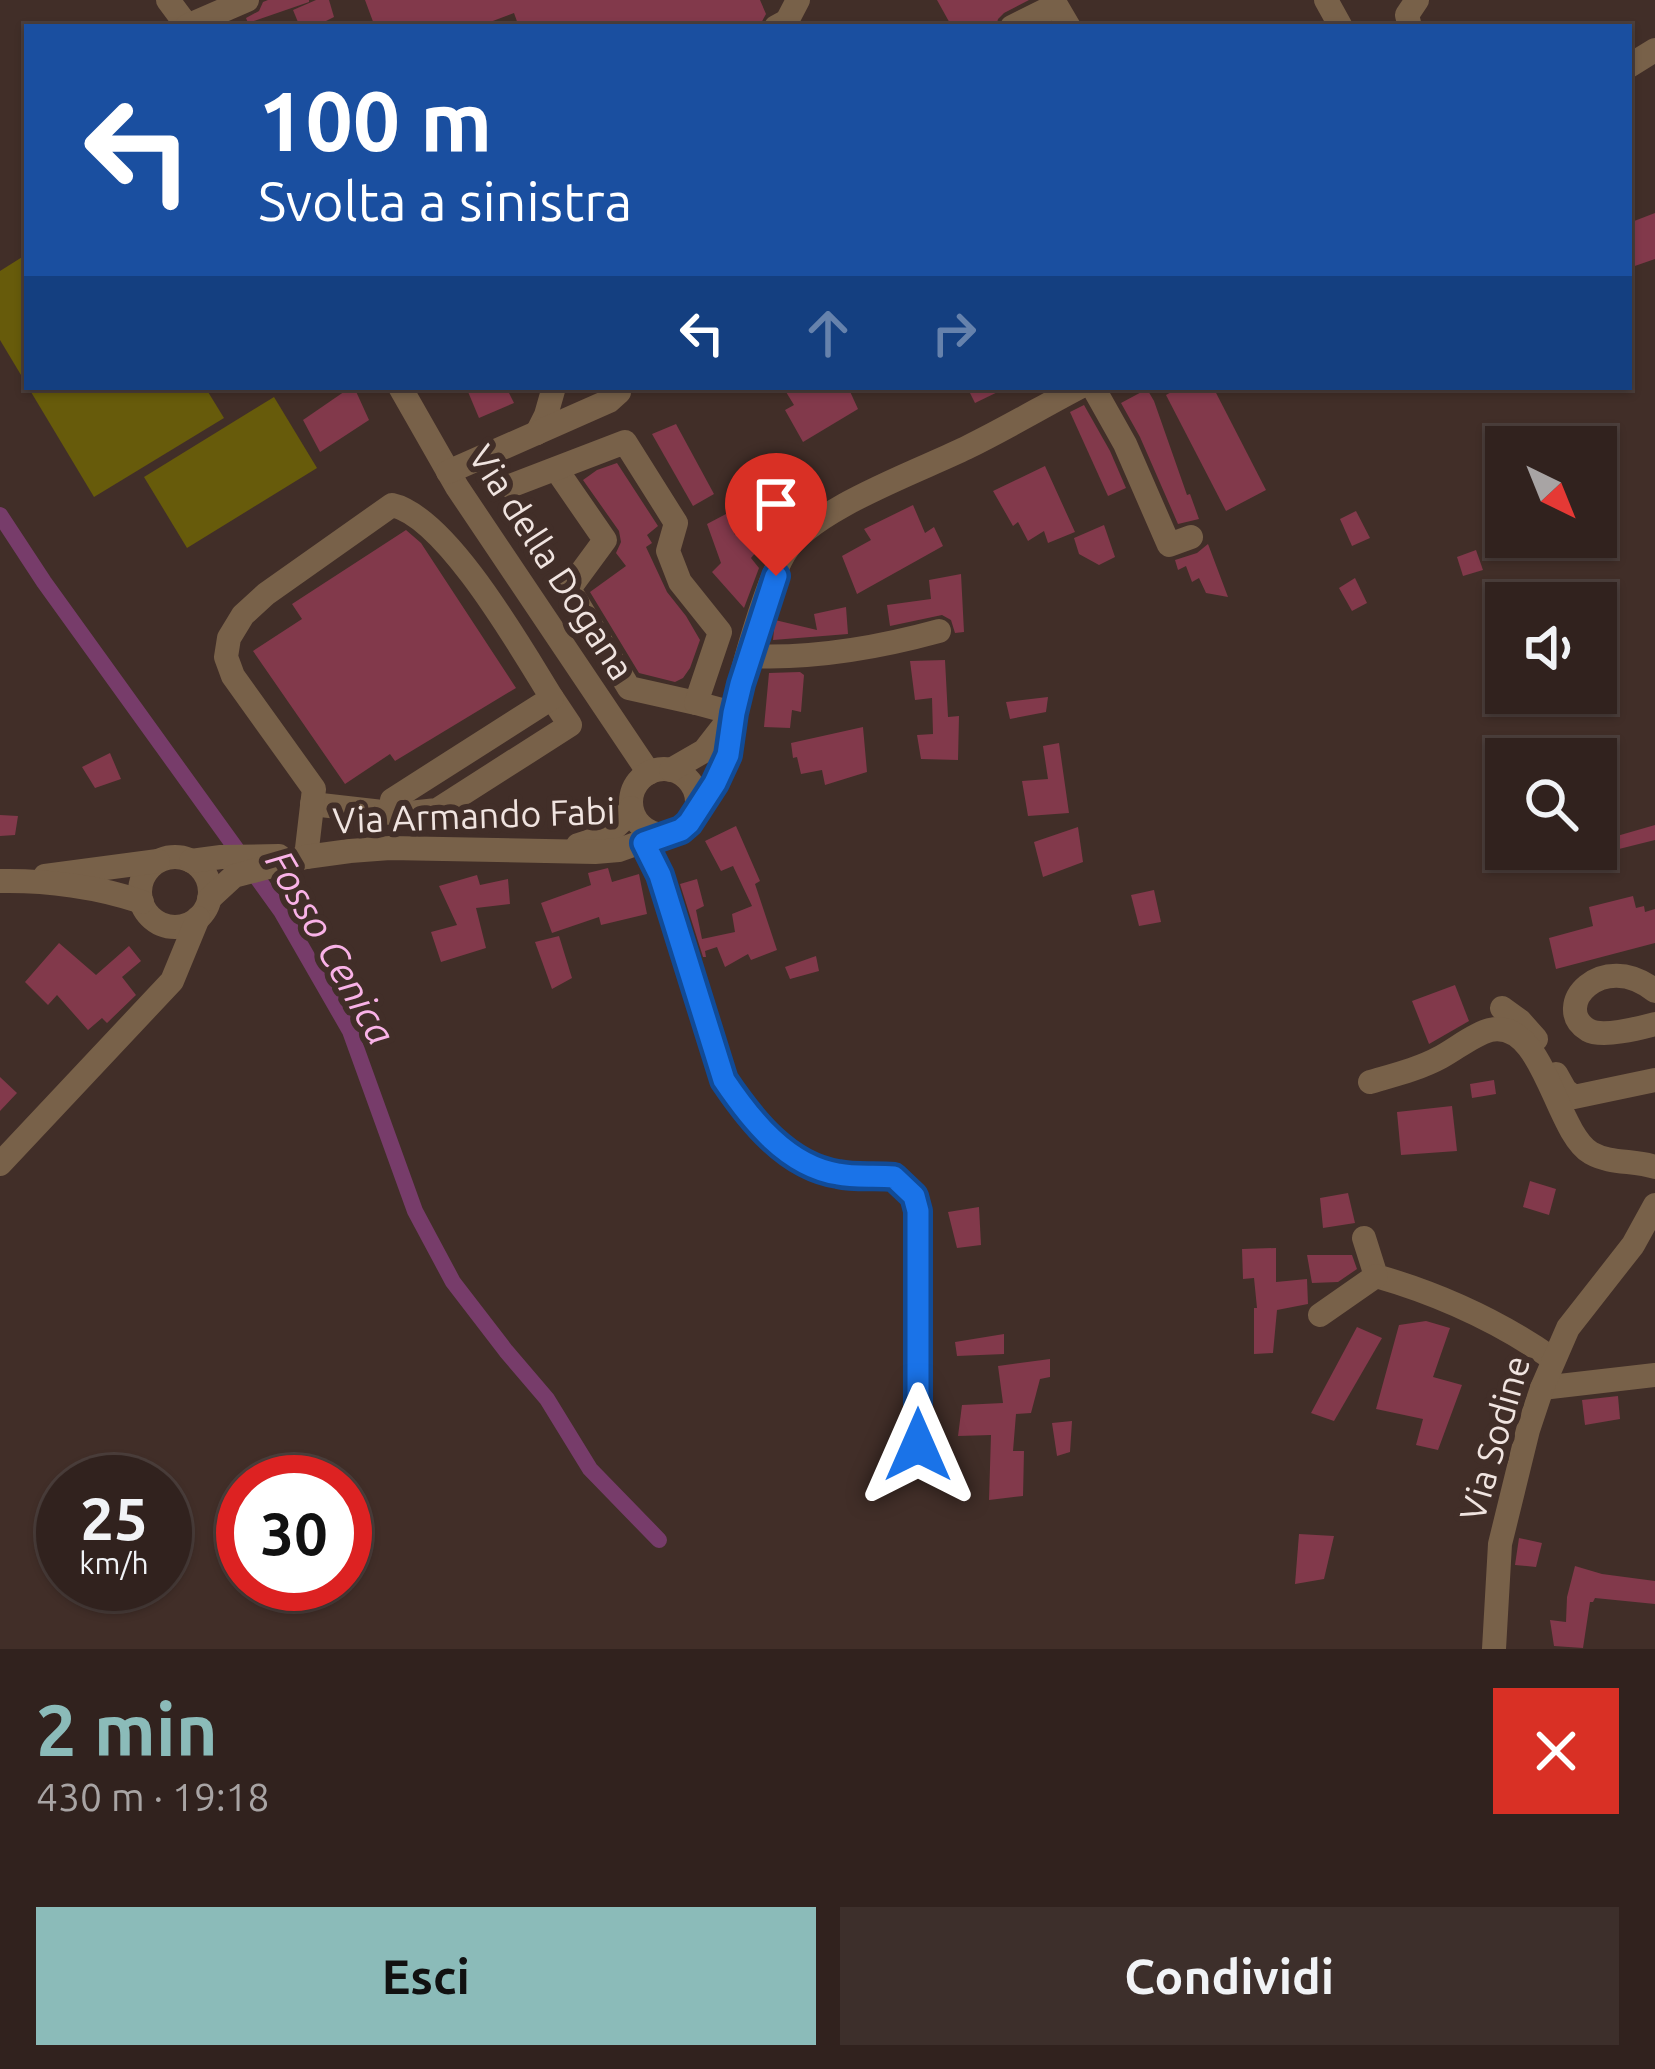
<!DOCTYPE html>
<html lang="it">
<head>
<meta charset="utf-8">
<style>
  body { margin:0; font-family:Ubuntu,sans-serif; background:#3d2f2b; color:#f1f3f6; height:100vh; display:flex; flex-direction:column; font-size:45px; white-space:nowrap }
  * { box-sizing:border-box; margin:0 }
  p { font-size:39px; color:#a8a4a4 }
  .icon { flex:none; width:66px; height:66px; fill:none; stroke:currentColor; stroke-width:2; stroke-linecap:round; stroke-linejoin:round }
  .map { position:relative; height:1649px; overflow:hidden }
  .panel { display:flex; flex-direction:column; background:#31221e; flex:1 }
  .panel>* { flex:none }
  .top-card { position:absolute; left:24px; top:24px; width:1608px; height:366px; border-radius:0px; box-shadow:0 3px 9px #0004,0 0 0 3px #4c3f3c; background:#1a4fa0; color:#fff; overflow:hidden }
  .needle { width:78px; rotate:137deg }
  .fabs { position:absolute; left:1485px; top:426px; display:grid; gap:24px }
  .fabs a { display:grid; place-items:center; width:132px; height:132px; border-radius:0px; background:#31221e; box-shadow:0 3px 9px #0004,0 0 0 3px #4c3f3c; font-size:60px }
  .speed { position:absolute; left:36px; top:1455px; display:flex; gap:24px; font-size:60px; font-weight:700; text-align:center }
  .speed>* { display:grid; place-content:center; width:156px; height:156px; border-radius:50%; background:#31221e; box-shadow:0 3px 9px #0004,0 0 0 3px #4c3f3c; line-height:1 }
  .speed small { font-size:30px; font-weight:400 }
  .speed .limit { border:18px solid #d22; background:#fff; color:#111 }
  .pin { position:absolute; display:grid; place-items:center; width:102px; height:102px; color:#fff; margin:-123px -51px; border-radius:50% 50% 50% 0; rotate:-45deg; box-shadow:0 0 12px #0007 }
  .pin .icon { rotate:45deg }
  .me { position:absolute; width:132px; margin:-66px; rotate:0deg; stroke-linejoin:round; filter:drop-shadow(0 0 9px #0008) }
  .turn { display:flex; align-items:center; gap:42px; height:252px; padding:0 36px; font-size:54px }
  .turn .icon { width:156px; height:156px; stroke-width:2.5 }
  .turn b { display:block; font-size:84px; line-height:102px }
  .lanes { display:flex; align-items:center; height:114px; padding:0 36px; background:#0003; justify-content:center; gap:60px; direction:ltr }
  .lanes .off { opacity:.35 }
  .round { display:grid; place-items:center; flex:none; width:126px; height:126px; border-radius:0px; background:#3d2f2b }
  .overview { display:flex; align-items:center; justify-content:space-between; height:204px; padding:0 36px }
  h1 { font-size:72px; font-weight:700; line-height:90px; color:#8bbbb9 }
  .primary-button { display:flex; gap:24px; margin-top:auto; padding:24px 36px }
  .primary-button a { flex:1; height:138px; border-radius:0px; background:#8bbbb9; color:#111; font-size:48px; font-weight:700; line-height:138px; text-align:center }
  .primary-button a+a { background:#3d2f2b; color:#f1f3f6 }
  .map>svg:first-child { display:block }
  .green { fill:#675b0b }
  .lines { fill:none; stroke-linecap:round; stroke-linejoin:round }
  .canal { stroke:#773c6a; stroke-width:16 }
  .building { fill:#82394b }
  .minor { stroke:#786149; stroke-width:24 }
  .route-casing { stroke:#114b97; stroke-width:30 }
  .route { stroke:#1a73e8; stroke-width:21 }
  .labels { text-anchor:middle; dominant-baseline:central; stroke-width:12; stroke-linejoin:round; paint-order:stroke }
  .street-label { font-size:36px; fill:#f0e4e0; stroke:#412e28 }
  .water-label { font-size:39px; font-style:italic; fill:#f9b2e7; stroke:#412e28 }
</style>
</head>
<body>
<div class="map">
<svg width="1655" height="1649" viewBox="0 0 1655 1649">
  <rect width="100%" height="100%" fill="#412e28"/>
  <g class="green">
    <path d="M 27,254 L 27,385 L 0,340 L 0,271 Z"/>
    <path d="M 28,387 L 205,387 L 224,418 L 94,497 Z"/>
    <path d="M 274,397 L 317,468 L 187,548 L 144,477 Z"/>
  </g>
  <g class="lines">
    <path class="canal" d="M 0,515 L 44,582 L 281,911 L 350,1031 L 415,1211 L 453,1282 L 506,1351 L 547,1399 L 590,1469 L 659,1540"/>
  </g>
  <g class="building">
    <path d="M 268,0 L 309,0 L 309,2 L 248,23 L 246,18 L 259,11 L 263,2 Z"/>
    <path d="M 316,0 L 329,0 L 334,17 L 314,27 L 300,27 L 293,10 Z"/>
    <path d="M 365,0 L 760,0 L 766,14 L 760,25 L 753,27 L 519,27 L 514,13 L 477,27 L 375,27 Z"/>
    <path d="M 937,0 L 1029,0 L 1004,13 L 998,19 L 996,27 L 952,27 Z"/>
    <path d="M 1655,213 L 1655,259 L 1629,268 L 1629,223 Z"/>
    <path d="M 351,387 L 354,387 L 369,420 L 320,452 L 303,420 Z"/>
    <path d="M 466,387 L 506,387 L 514,403 L 479,418 Z"/>
    <path d="M 783,387 L 848,387 L 858,409 L 803,442 L 785,410 L 794,405 Z"/>
    <path d="M 967,387 L 1008,387 L 975,403 Z"/>
    <path d="M 1180,387 L 1213,387 L 1266,490 L 1226,511 L 1166,395 Z"/>
    <path d="M 1147,389 L 1154,401 L 1187,495 L 1190,494 L 1199,519 L 1178,524 L 1140,437 L 1121,403 Z"/>
    <path d="M 1084,405 L 1110,451 L 1126,488 L 1108,496 L 1070,412 Z"/>
    <path d="M 676,424 L 714,494 L 693,506 L 652,434 Z"/>
    <path d="M 617,463 L 658,526 L 647,535 L 652,543 L 646,547 L 667,592 L 686,616 L 700,640 L 690,668 L 683,678 L 675,682 L 639,673 L 590,592 L 626,566 L 616,553 L 621,542 L 619,531 L 583,480 L 597,470 Z"/>
    <path d="M 1045,466 L 1075,532 L 1048,543 L 1044,531 L 1028,541 L 1018,522 L 1013,526 L 993,491 Z"/>
    <path d="M 913,505 L 925,533 L 934,527 L 943,546 L 857,594 L 842,556 L 871,540 L 864,529 Z"/>
    <path d="M 1356,511 L 1370,538 L 1352,546 L 1340,519 Z"/>
    <path d="M 726,514 L 735,535 L 750,514 L 771,534 L 751,558 L 759,568 L 744,608 L 712,572 L 721,563 L 707,524 Z"/>
    <path d="M 1104,525 L 1115,557 L 1099,565 L 1079,554 L 1074,538 Z"/>
    <path d="M 406,530 L 421,543 L 516,688 L 395,761 L 390,754 L 345,784 L 253,651 L 302,619 L 292,604 Z"/>
    <path d="M 1208,544 L 1228,597 L 1206,593 L 1199,578 L 1192,582 L 1186,566 L 1178,570 L 1175,560 L 1197,553 Z"/>
    <path d="M 1476,550 L 1483,570 L 1463,576 L 1457,557 Z"/>
    <path d="M 961,574 L 964,632 L 955,633 L 951,620 L 942,615 L 890,626 L 887,605 L 931,599 L 929,580 Z"/>
    <path d="M 1355,578 L 1367,603 L 1352,611 L 1339,588 Z"/>
    <path d="M 1578,584 L 1583,603 L 1549,603 L 1547,592 Z"/>
    <path d="M 846,607 L 848,634 L 773,640 L 775,620 L 817,630 L 814,614 Z"/>
    <path d="M 945,660 L 948,717 L 959,716 L 958,760 L 921,759 L 917,735 L 933,734 L 932,698 L 915,700 L 910,661 Z"/>
    <path d="M 800,672 L 804,675 L 801,712 L 792,710 L 790,728 L 764,727 L 769,673 Z"/>
    <path d="M 1048,697 L 1046,712 L 1010,719 L 1006,702 Z"/>
    <path d="M 863,727 L 867,772 L 825,785 L 822,770 L 801,774 L 797,757 L 793,758 L 791,743 Z"/>
    <path d="M 1059,743 L 1069,813 L 1028,816 L 1022,781 L 1048,779 L 1043,746 Z"/>
    <path d="M 110,753 L 121,779 L 95,788 L 82,767 Z"/>
    <path d="M 0,815 L 18,816 L 15,835 L 0,836 Z"/>
    <path d="M 1655,825 L 1655,840 L 1607,852 L 1603,840 Z"/>
    <path d="M 736,826 L 760,881 L 755,884 L 777,950 L 751,960 L 748,954 L 725,967 L 717,947 L 705,951 L 706,957 L 703,957 L 680,884 L 697,879 L 704,906 L 696,910 L 702,939 L 735,932 L 732,914 L 752,906 L 733,866 L 721,871 L 705,841 Z"/>
    <path d="M 1078,827 L 1083,862 L 1043,877 L 1034,842 Z"/>
    <path d="M 608,868 L 612,882 L 639,874 L 647,914 L 601,925 L 599,917 L 552,933 L 541,903 L 591,885 L 588,873 Z"/>
    <path d="M 477,875 L 480,885 L 508,879 L 510,904 L 476,908 L 486,948 L 441,962 L 431,932 L 457,925 L 439,886 Z"/>
    <path d="M 1154,890 L 1161,922 L 1139,926 L 1131,895 Z"/>
    <path d="M 1633,896 L 1636,908 L 1644,906 L 1645,912 L 1655,909 L 1655,943 L 1556,969 L 1549,938 L 1593,926 L 1589,907 Z"/>
    <path d="M 559,936 L 572,978 L 552,989 L 535,942 Z"/>
    <path d="M 59,943 L 96,975 L 129,946 L 141,961 L 122,977 L 136,995 L 107,1023 L 102,1018 L 88,1030 L 57,995 L 48,1005 L 25,982 Z"/>
    <path d="M 816,956 L 819,971 L 790,979 L 785,967 Z"/>
    <path d="M 1455,985 L 1469,1021 L 1429,1044 L 1412,1001 Z"/>
    <path d="M 0,1077 L 17,1093 L 0,1111 Z"/>
    <path d="M 1494,1080 L 1496,1094 L 1472,1098 L 1470,1084 Z"/>
    <path d="M 1452,1106 L 1457,1151 L 1401,1155 L 1397,1112 Z"/>
    <path d="M 1530,1181 L 1556,1189 L 1549,1215 L 1523,1207 Z"/>
    <path d="M 1348,1193 L 1355,1223 L 1323,1228 L 1320,1198 Z"/>
    <path d="M 979,1207 L 981,1245 L 957,1248 L 948,1212 Z"/>
    <path d="M 1276,1248 L 1276,1282 L 1307,1279 L 1308,1304 L 1277,1310 L 1273,1353 L 1254,1354 L 1254,1308 L 1257,1308 L 1254,1278 L 1243,1279 L 1242,1249 Z"/>
    <path d="M 1307,1255 L 1352,1255 L 1357,1269 L 1338,1282 L 1312,1283 Z"/>
    <path d="M 1426,1321 L 1450,1328 L 1433,1377 L 1462,1385 L 1438,1450 L 1416,1445 L 1423,1419 L 1376,1409 L 1399,1325 Z"/>
    <path d="M 1357,1327 L 1382,1338 L 1334,1421 L 1311,1413 Z"/>
    <path d="M 1004,1334 L 1004,1354 L 957,1356 L 955,1342 Z"/>
    <path d="M 1050,1359 L 1050,1377 L 1040,1379 L 1031,1413 L 1016,1414 L 1013,1451 L 1024,1451 L 1023,1496 L 989,1500 L 991,1435 L 958,1436 L 962,1405 L 1003,1403 L 998,1366 Z"/>
    <path d="M 1618,1396 L 1620,1419 L 1585,1425 L 1582,1400 Z"/>
    <path d="M 1072,1421 L 1070,1452 L 1057,1456 L 1052,1423 Z"/>
    <path d="M 1299,1534 L 1334,1536 L 1324,1579 L 1295,1584 Z"/>
    <path d="M 1519,1538 L 1542,1543 L 1536,1567 L 1515,1565 Z"/>
    <path d="M 1575,1566 L 1602,1574 L 1655,1581 L 1655,1604 L 1595,1598 L 1593,1602 L 1590,1602 L 1583,1648 L 1554,1646 L 1550,1620 L 1566,1622 L 1567,1597 Z"/>
  </g>
  <g class="lines">
    <g class="minor">
      <path d="M 168,0 L 188,27"/>
      <path d="M 1326,0 L 1341,27"/>
      <path d="M 187,26 L 247,0"/>
      <path d="M 776,27 L 787,21 L 798,0"/>
      <path d="M 1012,27 L 1056,5 L 1069,27"/>
      <path d="M 1410,27 L 1407,15 L 1417,0"/>
      <path d="M 1629,66 L 1655,50"/>
      <path d="M 400,387 L 457,487 L 649,773"/>
      <path d="M 1093,387 L 1125,444 L 1169,545 L 1191,537"/>
      <path d="M 537,433 L 546,415 L 554,387"/>
      <path d="M 556,469 L 605,540 L 569,589 L 629,688 L 696,703"/>
      <path d="M 448,472 L 609,401 L 619,392 L 618,387"/>
      <path d="M 510,486 L 625,442 L 676,523 L 668,551 L 680,582 L 720,632 L 696,703 L 733,713"/>
      <path d="M 749,656 C 812,659 877,648 939,631"/>
      <circle cx="664" cy="802" r="33"/>
      <path d="M 671,770 L 704,751 L 732,715"/>
      <path d="M 312,804 L 400,814 L 437,810 L 570,725 L 552,698"/>
      <path d="M 695,814 C 711,792 726,767 731,740 C 733,731 732,721 734,712 C 740,674 765,587 784,554 C 809,510 919,471 966,448 C 1005,429 1042,407 1080,387"/>
      <path d="M 644,843 L 660,875 L 724,1080 C 750,1118 782,1159 828,1173 C 849,1179 873,1175 894,1177 L 914,1196 L 918,1211 L 918,1445"/>
      <path d="M 578,845 C 601,839 619,829 631,808"/>
      <path d="M 306,857 L 314,789 L 233,676 L 226,657 L 229,638 L 243,615 L 266,594 L 392,505 C 447,517 522,650 552,698 L 392,800"/>
      <circle cx="175" cy="892" r="35"/>
      <path d="M 191,861 L 221,857 L 279,856"/>
      <path d="M 45,876 L 158,861"/>
      <path d="M 0,881 C 46,880 99,887 142,902"/>
      <path d="M 209,899 L 234,876 L 306,857 L 350,851 L 390,848 L 595,852 L 619,850 L 661,835"/>
      <path d="M 1655,991 C 1602,948 1550,1007 1588,1030 C 1602,1038 1640,1028 1655,1024"/>
      <path d="M 1502,1008 L 1520,1021 L 1536,1039"/>
      <path d="M 1556,1074 L 1565,1090 L 1574,1097 L 1655,1080"/>
      <path d="M 1370,1082 C 1394,1075 1419,1069 1441,1057 C 1456,1049 1474,1034 1490,1030 C 1544,1018 1555,1132 1591,1153 C 1610,1164 1635,1160 1655,1167"/>
      <path d="M 0,1164 L 172,981 L 198,918"/>
      <path d="M 1364,1238 L 1376,1276 C 1439,1294 1500,1322 1553,1359"/>
      <path d="M 1320,1315 L 1376,1276"/>
      <path d="M 1542,1388 L 1655,1375"/>
      <path d="M 1494,1649 L 1500,1544 L 1528,1430 L 1542,1388 L 1568,1328 L 1633,1245 L 1655,1205"/>
    </g>
  </g>
  <g class="lines">
    <g class="route-casing">
      <path id="route" d="M 776,576 L 741,684 L 734,713 L 728,755 L 715,783 L 689,823 L 681,830 L 644,843 L 660,875 L 724,1080 C 751,1120 787,1166 838,1174 C 856,1178 875,1175 894,1177 L 914,1196 L 918,1211 L 918,1445"/>
    </g>
    <use href="#route" class="route"/>
  </g>
  <g class="labels">
    <g class="street-label">
      <text transform="translate(552 562) rotate(57)">Via della Dogana</text>
      <text transform="translate(474 815) rotate(-2)">Via Armando Fabi</text>
      <text transform="translate(1494 1438) rotate(-74)">Via Sodine</text>
    </g>
    <g class="water-label">
      <text transform="translate(331 947) rotate(60)">Fosso Cenica</text>
    </g>
  </g>
</svg>
<div class="fabs">
<a><svg class="needle" viewBox="-14 -14 28 28"><path d="M0-13l5 13h-10z" fill="#e53935"/><path d="M0 13l5-13h-10z" fill="#a8a4a4"/></svg></a>
<a><svg class="icon" aria-label="sound" viewBox="0 0 24 24"><path d="M4 9h4l5-4v14l-5-4H4zM17 9q2 3 0 6"/></svg></a>
<a><svg class="icon" aria-label="search" viewBox="0 0 24 24"><circle cx="10" cy="10" r="6"/><path d="M15 15l6 6"/></svg></a>
</div>
<div class="speed"><div>25<small>km/h</small></div><div class="limit">30</div></div>
<div class="pin" style="left:776px;top:576px;background:#d93025"><svg class="icon" aria-label="arrive" viewBox="0 0 24 24"><path d="M6 21V4h12l-3 4 3 4H6"/></svg></div>
<svg class="me" style="left:918px;top:1445px" viewBox="-20 -20 40 40"><path d="M0-17L14 15 0 8-14 15z" fill="#1a73e8" stroke="#fff" stroke-width="4"/></svg>
<div class="top-card">
<div class="turn"><svg class="icon" aria-label="left" viewBox="0 0 24 24"><path d="M17 20v-9H6M10 6l-5 5 5 5"/></svg><div><b>100 m</b>Svolta a sinistra</div></div>
<div class="lanes"><svg class="icon" aria-label="left" viewBox="0 0 24 24"><path d="M17 20v-9H6M10 6l-5 5 5 5"/></svg><svg class="icon off" aria-label="ahead" viewBox="0 0 24 24"><path d="M12 20V5M6 11l6-6 6 6"/></svg><svg class="icon off" aria-label="right" viewBox="0 0 24 24"><path d="M7 20v-9h11M14 6l5 5-5 5"/></svg></div>
</div>
</div>
<section class="panel">
<div class="overview"><div><h1>2 min</h1><p>430 m · 19:18</p></div><a class="round" style="background:#d93025;color:#fff"><svg class="icon" aria-label="close" viewBox="0 0 24 24"><path d="M6 6l12 12M18 6L6 18"/></svg></a></div>
<div class="primary-button"><a>Esci</a><a>Condividi</a></div>
</section>
</body>
</html>
